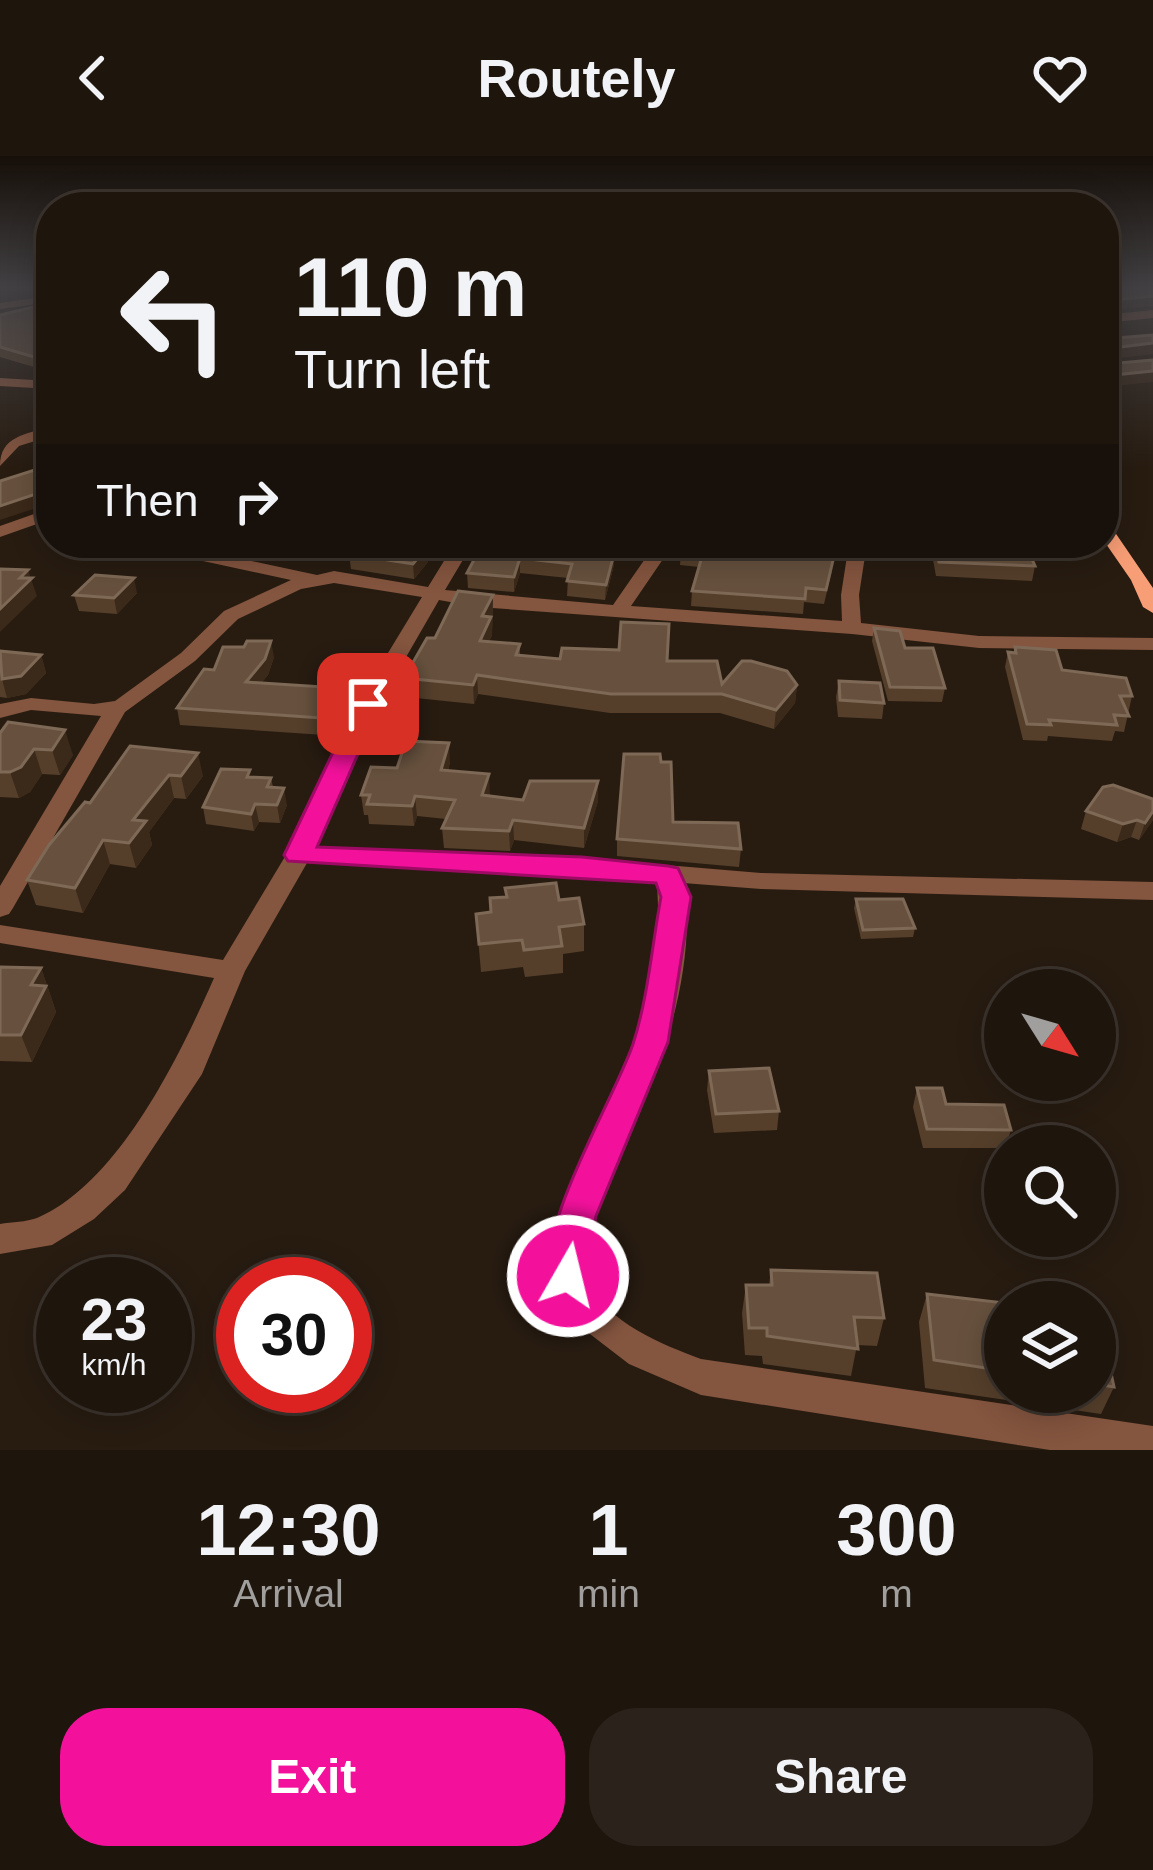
<!DOCTYPE html>
<html lang="en">
<head>
<meta charset="utf-8">
<style>
  body { margin:0; font-family:Helvetica,sans-serif; background:#2b221b; color:#f1f3f6; height:100vh; display:flex; flex-direction:column; font-size:45px; white-space:nowrap }
  * { box-sizing:border-box; margin:0 }
  p { font-size:39px; color:#a19f9d }
  .icon { flex:none; width:66px; height:66px; fill:none; stroke:currentColor; stroke-width:2; stroke-linecap:round; stroke-linejoin:round }
  .map { position:relative; height:1294px; overflow:hidden }
  .details { display:flex; flex-direction:column; background:#1e150d; flex:1 }
  .details>* { flex:none }
  .banner { position:absolute; left:36px; top:36px; width:1083px; height:366px; border-radius:48px; box-shadow:0 6px 30px #0003,0 0 0 3px #3c342e; background:#1e150d; color:#f1f3f6; overflow:hidden }
  .needle { width:78px; rotate:127deg }
  .fabs { position:absolute; left:984px; top:813px; display:grid; gap:24px }
  .fabs a { display:grid; place-items:center; width:132px; height:132px; border-radius:50%; background:#1e150d; box-shadow:0 6px 30px #0003,0 0 0 3px #3c342e; font-size:60px }
  .speed { position:absolute; left:36px; top:1101px; display:flex; gap:24px; font-size:60px; font-weight:700; text-align:center }
  .speed>* { display:grid; place-content:center; width:156px; height:156px; border-radius:50%; background:#1e150d; box-shadow:0 6px 30px #0003,0 0 0 3px #3c342e; line-height:1 }
  .speed small { font-size:30px; font-weight:400 }
  .speed .limit { border:18px solid #d22; background:#fff; color:#111 }
  .pin { position:absolute; display:grid; place-items:center; width:102px; height:102px; color:#fff; margin:-51px; border-radius:24px; box-shadow:0 6px 18px #0006 }
  .me { position:absolute; width:132px; margin:-66px; rotate:8deg; stroke-linejoin:round; filter:drop-shadow(0 0 9px #0008) }
  .turn { display:flex; align-items:center; gap:42px; height:252px; padding:0 60px; font-size:54px }
  .turn .icon { width:156px; height:156px; stroke-width:2.5 }
  .turn b { display:block; font-size:84px; line-height:102px }
  .then { display:flex; align-items:center; height:114px; padding:0 60px; background:#0003; gap:24px; font-size:45px }
  .eta { display:flex; justify-content:space-evenly; align-items:center; height:204px; text-align:center }
  .eta b { font-size:72px; font-weight:700; line-height:84px }
  .button { display:flex; gap:24px; margin-top:auto; padding:24px 60px }
  .button a { flex:1; height:138px; border-radius:48px; background:#f3119c; color:#fff; font-size:48px; font-weight:700; line-height:138px; text-align:center }
  .button a+a { background:#2b221b; color:#f1f3f6 }
  header { display:flex; justify-content:space-between; align-items:center; height:156px; padding:0 60px; background:#1e150d; font-size:54px; font-weight:700 }
  .map>svg:first-child { display:block }
  .lines { fill:none; stroke-linecap:round; stroke-linejoin:round }
  .street { fill:#84553f; fill-rule:evenodd }
  .secondary { fill:#f89e76; fill-rule:evenodd }
  .wall { fill:#553f2b }
  .shaded-wall { fill:#3b2919 }
  .building { fill:#67513e; stroke:#7e6956; stroke-width:3 }
  .route { fill:#f3119c; stroke:#9e0b65; stroke-width:3 }
</style>
</head>
<body>
<header><svg class="icon" aria-label="back" viewBox="0 0 24 24"><path d="M15 5l-7 7 7 7"/></svg>Routely<svg class="icon" aria-label="heart" viewBox="0 0 24 24"><path d="M12 20l-8-8c-3-5 5-10 8-4 3-6 11-1 8 4z"/></svg></header>
<div class="map">
<svg width="1153" height="1294" viewBox="0 0 1153 1294">
  <rect width="100%" height="100%" fill="#281c11"/>
  <g class="lines">
    <g class="street">
      <path d="M 51,140 L 51,146 L 0,153 L 0,147 Z"/>
      <path d="M 1153,154 L 1153,162 L 1104,167 L 1104,159 Z"/>
      <path d="M 0,222 L 51,225 L 51,233 L 0,230 Z"/>
      <path d="M 51,271 L 51,280 L 19,290 L 0,310 C 0,280 26,278 51,271 Z"/>
      <path d="M 51,352 L 51,363 L 0,381 L 0,370 Z"/>
      <path d="M 134,387 L 168,387 L 317,419 L 334,415 L 428,431 L 455,387 L 473,387 L 445,434 L 613,449 L 656,387 L 674,387 L 631,450 L 842,465 L 841,439 L 849,387 L 867,387 L 859,439 L 861,467 L 979,480 L 1153,482 L 1153,494 L 979,492 L 852,478 L 478,451 L 439,444 L 379,548 L 315,692 L 582,702 L 761,717 L 1153,726 L 1153,744 L 761,733 L 683,727 C 694,772 680,848 664,891 C 646,942 567,1076 589,1126 C 606,1166 663,1189 701,1203 L 1153,1270 L 1153,1294 L 1050,1294 L 701,1239 L 629,1208 L 573,1165 L 556,1136 L 550,1117 L 551,1093 L 568,1035 L 640,871 L 659,775 L 657,725 L 307,707 L 245,815 L 202,918 L 125,1034 L 94,1063 L 52,1089 L 0,1098 L 0,1068 C 12,1066 26,1066 37,1062 C 119,1027 180,899 214,822 L 0,787 L 0,769 L 223,804 L 286,699 L 357,548 L 422,441 L 334,427 L 301,433 L 238,463 L 195,505 L 125,556 L 13,752 L 9,758 L 0,761 L 0,730 L 101,560 L 31,554 L 0,562 L 0,548 L 31,542 L 94,548 L 115,545 L 181,497 L 224,455 L 291,424 L 143,392 Z"/>
    </g>
    <path class="secondary" d="M 1104,368 L 1110,369 L 1153,432 L 1153,457 L 1143,451 L 1131,424 L 1104,385 Z"/>
  </g>
  <g class="wall">
    <path d="M 51,147 L 51,216 L 0,201 L 0,159 Z"/>
    <path d="M 295,387 L 393,387 L 427,391 L 428,406 L 414,423 L 351,413 L 349,398 L 353,394 Z"/>
    <path d="M 608,387 L 608,394 L 614,409 L 605,444 L 567,440 L 568,422 L 520,417 L 514,436 L 468,432 L 467,417 L 497,401 Z"/>
    <path d="M 930,387 L 1025,387 L 1035,410 L 1032,425 L 936,420 Z"/>
    <path d="M 681,395 L 832,414 L 824,448 L 804,446 L 803,458 L 691,450 L 692,435 L 699,411 L 680,409 Z"/>
    <path d="M 137,437 L 117,458 L 79,455 L 74,439 Z"/>
    <path d="M 493,439 L 492,479 L 489,486 L 520,488 L 520,499 L 560,503 L 667,505 L 722,528 L 797,529 L 795,547 L 774,573 L 720,557 L 610,557 L 478,538 L 474,548 L 406,541 L 404,522 L 435,482 Z"/>
    <path d="M 874,472 L 905,492 L 945,532 L 942,546 L 888,545 L 872,485 Z"/>
    <path d="M 1015,491 L 1062,514 L 1132,540 L 1124,576 L 1115,575 L 1112,585 L 1048,580 L 1047,585 L 1023,584 L 1005,511 L 1008,496 L 1014,496 Z"/>
    <path d="M 0,495 L 41,499 L 46,517 L 26,538 L 7,542 L 0,541 Z"/>
    <path d="M 274,501 L 268,519 L 261,527 L 326,539 L 336,556 L 324,579 L 180,569 L 177,552 Z"/>
    <path d="M 839,525 L 884,547 L 882,563 L 838,561 L 836,541 Z"/>
    <path d="M 0,577 L 73,599 L 60,619 L 42,618 L 30,636 L 19,642 L 0,641 Z"/>
    <path d="M 130,590 L 203,620 L 186,643 L 174,642 L 149,676 L 152,689 L 136,712 L 110,708 L 83,757 L 36,749 L 27,724 L 90,647 Z"/>
    <path d="M 450,606 L 448,615 L 490,638 L 489,640 L 523,644 L 598,625 L 598,645 L 584,692 L 514,684 L 510,695 L 444,692 L 442,672 L 446,663 L 417,660 L 414,670 L 369,668 L 368,659 L 364,659 L 361,639 L 397,612 Z"/>
    <path d="M 661,606 L 673,666 L 741,693 L 739,711 L 617,700 L 617,683 Z"/>
    <path d="M 251,621 L 271,622 L 273,631 L 287,649 L 280,667 L 259,666 L 254,675 L 206,668 L 203,651 Z"/>
    <path d="M 1086,655 L 1153,664 L 1139,684 L 1131,681 L 1117,686 L 1081,673 Z"/>
    <path d="M 490,742 L 559,744 L 584,768 L 584,795 L 563,798 L 563,817 L 525,821 L 523,811 L 481,816 L 476,758 L 490,756 Z"/>
    <path d="M 856,743 L 915,772 L 913,781 L 861,783 L 854,752 Z"/>
    <path d="M 0,811 L 41,812 L 50,838 L 56,856 L 32,906 L 0,905 Z"/>
    <path d="M 709,915 L 779,955 L 777,974 L 714,977 L 707,934 Z"/>
    <path d="M 917,932 L 946,948 L 1011,974 L 1005,992 L 923,992 L 913,951 Z"/>
    <path d="M 771,1114 L 884,1162 L 877,1190 L 857,1189 L 851,1220 L 763,1208 L 762,1200 L 745,1199 L 742,1157 L 746,1129 L 769,1129 Z"/>
    <path d="M 927,1138 L 1005,1147 L 1005,1236 L 1095,1236 L 1095,1157 L 1114,1231 L 1101,1258 L 925,1232 L 919,1166 Z"/>
  </g>
  <g class="shaded-wall">
    <path d="M 1153,140 L 1153,150 L 1104,155 L 1104,145 Z"/>
    <path d="M 1153,187 L 1153,198 L 1104,204 L 1104,193 Z"/>
    <path d="M 1153,215 L 1153,226 L 1104,231 L 1104,220 Z"/>
    <path d="M 51,333 L 51,347 L 0,364 L 0,350 Z"/>
    <path d="M 427,391 L 428,406 L 414,423 L 413,408 Z"/>
    <path d="M 615,394 L 614,409 L 605,444 L 606,429 Z"/>
    <path d="M 520,402 L 520,417 L 514,436 L 514,421 Z"/>
    <path d="M 28,414 L 37,440 L 0,476 L 0,453 L 20,422 Z"/>
    <path d="M 134,422 L 137,437 L 117,458 L 114,442 Z"/>
    <path d="M 493,439 L 492,479 L 481,504 L 482,460 Z"/>
    <path d="M 271,485 L 274,501 L 268,519 L 249,543 L 246,526 Z"/>
    <path d="M 41,499 L 46,517 L 26,538 L 7,542 L 2,523 Z"/>
    <path d="M 477,519 L 478,538 L 474,548 L 473,529 Z"/>
    <path d="M 797,529 L 795,547 L 774,573 L 776,554 Z"/>
    <path d="M 333,539 L 336,556 L 324,579 L 321,562 Z"/>
    <path d="M 65,574 L 73,599 L 60,619 L 52,594 Z"/>
    <path d="M 449,587 L 450,606 L 443,634 L 441,614 Z"/>
    <path d="M 34,593 L 42,618 L 30,636 L 19,642 L 10,616 Z"/>
    <path d="M 198,597 L 203,620 L 186,643 L 181,620 Z"/>
    <path d="M 489,618 L 490,638 L 483,659 L 482,639 Z"/>
    <path d="M 169,619 L 174,642 L 149,676 L 152,689 L 136,712 L 129,687 L 133,664 Z"/>
    <path d="M 598,625 L 598,645 L 584,692 L 584,672 Z"/>
    <path d="M 284,632 L 287,649 L 280,667 L 277,649 Z"/>
    <path d="M 415,640 L 417,660 L 414,670 L 412,650 Z"/>
    <path d="M 255,648 L 259,666 L 254,675 L 251,658 Z"/>
    <path d="M 1153,655 L 1153,664 L 1139,684 L 1145,667 Z"/>
    <path d="M 513,664 L 514,684 L 510,695 L 509,675 Z"/>
    <path d="M 1137,664 L 1131,681 L 1117,686 L 1123,668 Z"/>
    <path d="M 103,684 L 110,708 L 83,757 L 75,732 Z"/>
    <path d="M 41,812 L 56,856 L 32,906 L 21,879 L 31,829 Z"/>
  </g>
  <g class="building">
    <path d="M 1104,131 L 1153,132 L 1153,140 L 1104,145 Z"/>
    <path d="M 51,147 L 51,206 L 0,191 L 0,159 Z"/>
    <path d="M 1153,179 L 1153,187 L 1104,193 L 1104,183 Z"/>
    <path d="M 1153,204 L 1153,215 L 1104,220 L 1104,205 L 1107,208 Z"/>
    <path d="M 47,310 L 51,312 L 51,333 L 0,350 L 0,325 Z"/>
    <path d="M 360,387 L 393,387 L 427,391 L 413,408 L 349,398 Z"/>
    <path d="M 502,387 L 608,387 L 606,394 L 615,394 L 606,429 L 567,425 L 572,408 L 520,402 L 514,421 L 467,417 L 476,400 L 497,401 Z"/>
    <path d="M 684,387 L 830,387 L 834,400 L 826,434 L 806,432 L 805,443 L 692,435 L 703,397 L 681,395 Z"/>
    <path d="M 935,387 L 1025,387 L 1035,410 L 939,406 Z"/>
    <path d="M 0,413 L 28,414 L 20,422 L 32,422 L 0,453 Z"/>
    <path d="M 95,419 L 134,422 L 114,442 L 74,439 Z"/>
    <path d="M 458,435 L 493,439 L 482,460 L 491,461 L 480,485 L 520,488 L 516,499 L 560,503 L 562,492 L 619,494 L 621,466 L 669,468 L 667,505 L 717,505 L 722,528 L 742,505 L 751,505 L 787,515 L 797,529 L 776,554 L 722,538 L 611,538 L 477,519 L 473,529 L 404,522 L 427,482 L 435,482 Z"/>
    <path d="M 874,472 L 900,475 L 905,492 L 933,492 L 945,532 L 890,531 Z"/>
    <path d="M 247,485 L 271,485 L 265,503 L 246,526 L 325,531 L 321,539 L 333,539 L 321,562 L 177,552 L 204,513 L 214,514 L 223,491 L 244,491 Z"/>
    <path d="M 1015,491 L 1056,494 L 1062,514 L 1126,522 L 1132,540 L 1120,540 L 1129,560 L 1114,559 L 1117,569 L 1049,564 L 1051,569 L 1027,568 L 1008,496 L 1016,497 Z"/>
    <path d="M 0,495 L 41,499 L 21,520 L 2,523 Z"/>
    <path d="M 839,525 L 880,527 L 884,547 L 840,544 Z"/>
    <path d="M 8,566 L 65,574 L 52,594 L 34,593 L 21,611 L 10,616 L 0,616 L 0,577 Z"/>
    <path d="M 406,585 L 449,587 L 441,614 L 489,618 L 482,639 L 523,644 L 530,625 L 598,625 L 584,672 L 513,664 L 509,675 L 442,672 L 455,644 L 415,640 L 412,650 L 367,648 L 370,639 L 361,639 L 371,611 L 397,612 Z"/>
    <path d="M 130,590 L 198,597 L 181,620 L 169,619 L 133,664 L 146,665 L 129,687 L 103,684 L 75,732 L 27,724 L 49,689 L 85,646 L 90,647 Z"/>
    <path d="M 624,598 L 660,598 L 661,606 L 671,606 L 673,666 L 738,667 L 741,693 L 617,683 Z"/>
    <path d="M 221,613 L 250,614 L 247,621 L 271,622 L 267,631 L 284,632 L 277,649 L 255,648 L 251,658 L 203,651 Z"/>
    <path d="M 1113,629 L 1153,643 L 1153,655 L 1145,667 L 1137,664 L 1123,668 L 1086,655 L 1103,631 Z"/>
    <path d="M 556,727 L 559,744 L 579,742 L 584,768 L 559,771 L 562,790 L 524,794 L 522,784 L 479,788 L 476,758 L 491,756 L 490,742 L 507,741 L 505,732 Z"/>
    <path d="M 856,743 L 903,743 L 915,772 L 863,774 Z"/>
    <path d="M 0,811 L 41,812 L 31,829 L 46,830 L 21,879 L 0,879 Z"/>
    <path d="M 769,912 L 779,955 L 716,958 L 709,915 Z"/>
    <path d="M 917,932 L 942,932 L 946,948 L 1004,949 L 1011,974 L 927,973 Z"/>
    <path d="M 771,1114 L 877,1117 L 884,1162 L 854,1161 L 858,1193 L 767,1180 L 767,1172 L 749,1172 L 746,1129 L 772,1129 Z"/>
    <path d="M 927,1138 L 1005,1147 L 1005,1215 L 934,1204 Z"/>
    <path d="M 1095,1157 L 1098,1157 L 1114,1231 L 1095,1228 Z"/>
  </g>
  <linearGradient id="sky" x2="0" y2="1"><stop stop-color="#160f09"/><stop offset="0.42" stop-color="#424043"/><stop offset="1" stop-color="#424043" stop-opacity="0"/></linearGradient>
  <rect width="1153" height="312" fill="url(#sky)"/>
  <path class="route" d="M 368,541 L 380,548 L 317,691 L 582,701 L 668,710 L 678,712 L 691,741 L 668,886 L 596,1060 L 583,1133 L 568,1138 L 554,1133 C 529,1079 614,945 633,888 C 648,842 652,789 661,741 L 656,727 L 288,705 L 284,699 L 356,548 Z"/>
</svg>
<div class="fabs">
<a><svg class="needle" viewBox="-14 -14 28 28"><path d="M0-13l5 13h-10z" fill="#e53935"/><path d="M0 13l5-13h-10z" fill="#a19f9d"/></svg></a>
<a><svg class="icon" aria-label="search" viewBox="0 0 24 24"><circle cx="10" cy="10" r="6"/><path d="M15 15l6 6"/></svg></a>
<a><svg class="icon" aria-label="layers" viewBox="0 0 24 24"><path d="M12 4l9 5-9 5-9-5zM3 14l9 5 9-5"/></svg></a>
</div>
<div class="speed"><div>23<small>km/h</small></div><div class="limit">30</div></div>
<div class="pin" style="left:368px;top:548px;background:#d93025"><svg class="icon" aria-label="arrive" viewBox="0 0 24 24"><path d="M6 21V4h12l-3 4 3 4H6"/></svg></div>
<svg class="me" style="left:568px;top:1120px" viewBox="-20 -20 40 40"><circle r="17" fill="#f3119c" stroke="#fff" stroke-width="3"/><path d="M0-11L8 9 0 5-8 9z" fill="#fff"/></svg>
<div class="banner">
<div class="turn"><svg class="icon" aria-label="left" viewBox="0 0 24 24"><path d="M17 20v-9H6M10 6l-5 5 5 5"/></svg><div><b>110 m</b>Turn left</div></div>
<div class="then">Then<svg class="icon" aria-label="right" viewBox="0 0 24 24"><path d="M7 20v-9h11M14 6l5 5-5 5"/></svg></div>
</div>
</div>
<section class="details">
<div class="eta">
<div><b>12:30</b><p>Arrival</p></div>
<div><b>1</b><p>min</p></div>
<div><b>300</b><p>m</p></div>
</div>
<div class="button"><a>Exit</a><a>Share</a></div>
</section>
</body>
</html>
